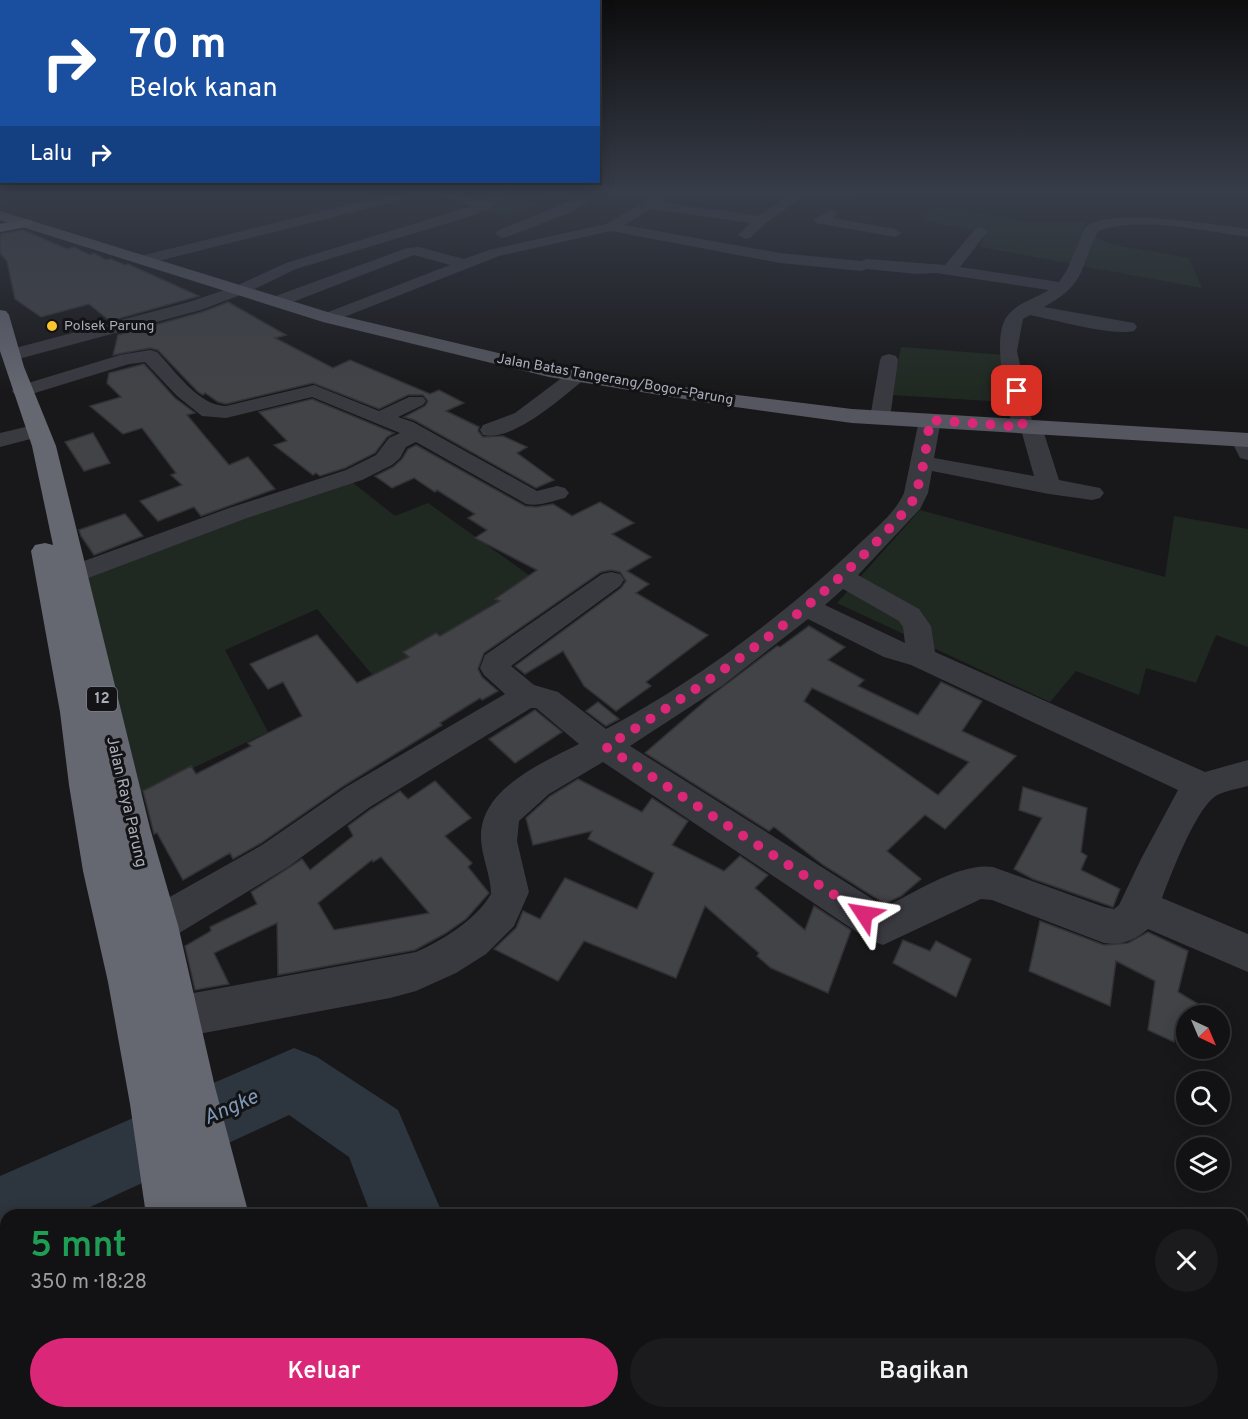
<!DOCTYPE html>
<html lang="id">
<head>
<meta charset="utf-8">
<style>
  body { margin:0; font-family:Overpass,sans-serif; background:#1b1b1d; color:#f1f3f6; height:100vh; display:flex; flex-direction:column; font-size:22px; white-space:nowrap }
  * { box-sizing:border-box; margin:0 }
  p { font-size:20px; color:#9c9ea0 }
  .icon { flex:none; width:33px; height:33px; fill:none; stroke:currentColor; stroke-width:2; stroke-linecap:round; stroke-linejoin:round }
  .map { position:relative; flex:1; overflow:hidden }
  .sheet { position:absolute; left:0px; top:1209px; width:1248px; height:210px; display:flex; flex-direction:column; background:#121214; border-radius:18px 18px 0 0; box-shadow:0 3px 15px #0003,0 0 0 2px #313234 }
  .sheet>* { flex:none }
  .hud { position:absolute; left:0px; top:0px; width:600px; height:183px; box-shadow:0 3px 15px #0003,0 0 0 2px #313234; background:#1a4fa0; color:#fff; overflow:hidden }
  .needle { width:39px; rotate:136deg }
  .tools { position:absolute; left:1176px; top:1005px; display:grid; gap:12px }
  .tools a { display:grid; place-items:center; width:54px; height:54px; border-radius:50%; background:#121214; box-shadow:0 3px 15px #0003,0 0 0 2px #313234; font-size:30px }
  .pin { position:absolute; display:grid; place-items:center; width:51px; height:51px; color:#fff; margin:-26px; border-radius:12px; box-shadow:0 3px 9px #0006 }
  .me { position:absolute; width:66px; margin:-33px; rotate:303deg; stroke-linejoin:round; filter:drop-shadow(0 0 4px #0008) }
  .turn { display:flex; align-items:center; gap:21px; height:126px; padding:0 30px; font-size:27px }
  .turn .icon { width:78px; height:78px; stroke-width:2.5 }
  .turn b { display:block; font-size:42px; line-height:51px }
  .then { display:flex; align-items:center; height:57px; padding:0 30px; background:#0003; gap:12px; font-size:22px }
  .round { display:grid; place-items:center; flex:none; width:63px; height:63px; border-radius:32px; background:#1b1b1d }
  .summary { display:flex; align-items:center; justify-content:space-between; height:102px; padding:0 30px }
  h1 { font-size:36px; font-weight:600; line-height:45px; color:#1e9e55 }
  .button { display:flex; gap:12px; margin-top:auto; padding:12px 30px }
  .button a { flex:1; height:69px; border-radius:36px; background:#db2777; color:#fff; font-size:24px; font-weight:600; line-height:69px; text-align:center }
  .button a+a { background:#1b1b1d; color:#f1f3f6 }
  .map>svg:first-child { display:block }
  .green { fill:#202921 }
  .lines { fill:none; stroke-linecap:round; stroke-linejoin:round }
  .river { fill:#2d363f; fill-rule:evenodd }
  .building { fill:#424347; stroke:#323236; stroke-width:1.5; fill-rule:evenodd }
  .minor { fill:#393940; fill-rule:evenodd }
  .major { fill:#55565f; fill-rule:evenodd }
  .highway { fill:#656771; fill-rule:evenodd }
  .route { stroke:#db2777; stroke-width:10; stroke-dasharray:0 18 }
  .poi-dot { fill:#fcc42f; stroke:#131315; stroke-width:2 }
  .labels { text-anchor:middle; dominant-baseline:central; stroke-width:6; stroke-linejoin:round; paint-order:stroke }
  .far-poi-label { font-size:14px; fill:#aaaebb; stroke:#131315; text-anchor:start }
  .far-street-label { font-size:14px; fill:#aaaebb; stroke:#131315 }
  .shield { fill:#131315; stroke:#7d8089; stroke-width:1.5 }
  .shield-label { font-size:15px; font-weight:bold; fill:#aaaebb }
  .street-label { font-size:16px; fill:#aaaebb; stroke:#131315 }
  .near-water-label { font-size:21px; font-style:italic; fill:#7f99b7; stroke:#131315 }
</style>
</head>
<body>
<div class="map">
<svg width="1248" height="1419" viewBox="0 0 1248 1419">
  <rect width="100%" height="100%" fill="#18181a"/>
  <g class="green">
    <path d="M 513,194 L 851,194 L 846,202 L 829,199 L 822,203 L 776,198 L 761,205 L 654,198 L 645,206 L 561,196 L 545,200 L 508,217 L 484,211 Z"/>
    <path d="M 935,205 L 1025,222 L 1085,222 L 1085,234 L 1115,245 L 1189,258 L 1202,288 L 980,247 L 986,233 L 921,220 Z"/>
    <path d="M 901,347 L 1018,356 L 1022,403 L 891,395 Z"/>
    <path d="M 347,478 L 395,516 L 428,503 L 540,583 L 375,678 L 317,609 L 225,650 L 268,732 L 122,802 L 67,587 L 183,536 Z"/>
    <path d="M 920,510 L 1165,577 L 1174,516 L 1248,529 L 1248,647 L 1216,635 L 1196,683 L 1146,668 L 1139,695 L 1076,671 L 1050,702 L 837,603 Z"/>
  </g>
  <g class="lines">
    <g class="river">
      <path d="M 294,1048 L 317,1057 L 398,1110 L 443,1215 L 371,1215 L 349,1157 L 289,1115 L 73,1215 L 6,1215 L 6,1245 L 0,1247 L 0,1176 Z"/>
      <path d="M 900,1413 L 988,1413 L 991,1419 L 903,1419 Z"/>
    </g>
  </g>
  <g class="building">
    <path d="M 23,230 L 67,249 L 74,247 L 90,255 L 94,253 L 106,260 L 111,259 L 125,265 L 128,264 L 199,296 L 110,321 L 89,304 L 41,317 L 15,299 L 7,261 L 0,253 L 0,234 Z"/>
    <path d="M 228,302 L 286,335 L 275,338 L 333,368 L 350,360 L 430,394 L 439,390 L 464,403 L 446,411 L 479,427 L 478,431 L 483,437 L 503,436 L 527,447 L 517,453 L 554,480 L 536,488 L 414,420 L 404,417 L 425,406 L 428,401 L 423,395 L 408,395 L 379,409 L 313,383 L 226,404 L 218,402 L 205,393 L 203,395 L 198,392 L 158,350 L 150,348 L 113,355 L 118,335 L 202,312 Z"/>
    <path d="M 144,364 L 175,398 L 195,413 L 187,415 L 229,465 L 248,457 L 275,489 L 201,516 L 194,507 L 158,521 L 140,501 L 182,485 L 171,475 L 176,473 L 142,428 L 123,434 L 90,406 L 121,397 L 107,383 L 109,373 Z"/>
    <path d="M 312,399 L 394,433 L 387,437 L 375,453 L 345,468 L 320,476 L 316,473 L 313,475 L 274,445 L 287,441 L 259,412 Z"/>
    <path d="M 93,433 L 110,463 L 84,471 L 65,442 Z"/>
    <path d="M 416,445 L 525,506 L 536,507 L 553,504 L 572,516 L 600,502 L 634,523 L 612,534 L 651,557 L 627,571 L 649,584 L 636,593 L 708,635 L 646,682 L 651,686 L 616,711 L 584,686 L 563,651 L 525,674 L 515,666 L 621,588 L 626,581 L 620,572 L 611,570 L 601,572 L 484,653 L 478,669 L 482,677 L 498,691 L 482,700 L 480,698 L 440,723 L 442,725 L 345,785 L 261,843 L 233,859 L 230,853 L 183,880 L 157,833 L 154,834 L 143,791 L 191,766 L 196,774 L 251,746 L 248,743 L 302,716 L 283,682 L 268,689 L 250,664 L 317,635 L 357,683 L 409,657 L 403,652 L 436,633 L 440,636 L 500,601 L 495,599 L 537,570 L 475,538 L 487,530 L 468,518 L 475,514 L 437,490 L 435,492 L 414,478 L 392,488 L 375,476 L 393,467 L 402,459 L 408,449 Z"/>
    <path d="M 125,514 L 143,536 L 94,555 L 81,536 L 79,530 Z"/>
    <path d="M 809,626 L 845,647 L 828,660 L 864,680 L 858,686 L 918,715 L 941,682 L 982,701 L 962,731 L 1016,756 L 945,829 L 925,815 L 887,851 L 921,879 L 901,896 L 885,904 L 823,865 L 774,827 L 769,831 L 645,753 L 712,695 L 777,646 L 780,647 ZM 812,688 L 969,762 L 938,795 L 804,701 Z"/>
    <path d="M 598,702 L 619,719 L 606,726 L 586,711 Z"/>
    <path d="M 535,710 L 562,732 L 515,763 L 489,739 Z"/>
    <path d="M 578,779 L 642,812 L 652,798 L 688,821 L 672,845 L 724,871 L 740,856 L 768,875 L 755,888 L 805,930 L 814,906 L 851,930 L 828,993 L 771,968 L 757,956 L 759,953 L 705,906 L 676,978 L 584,941 L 558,981 L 494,949 L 516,928 L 523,911 L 540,919 L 565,878 L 637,909 L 654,873 L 588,839 L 592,831 L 533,845 L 526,818 L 550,796 Z"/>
    <path d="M 435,781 L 471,818 L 445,836 L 472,863 L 468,867 L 489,893 L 466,919 L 446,933 L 415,950 L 278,975 L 277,923 L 214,953 L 229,984 L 195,990 L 185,946 L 211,931 L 210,927 L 257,904 L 251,892 L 302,859 L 310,870 L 353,836 L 348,826 L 371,809 L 400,791 L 408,799 ZM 381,857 L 429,913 L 334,930 L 318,903 L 372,860 L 373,862 Z"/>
    <path d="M 1023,787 L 1087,808 L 1081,852 L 1087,856 L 1081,870 L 1120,889 L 1113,907 L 1033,879 L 1014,869 L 1042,818 L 1019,810 Z"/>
    <path d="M 1040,921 L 1104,945 L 1128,943 L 1148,932 L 1188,951 L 1178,992 L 1218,1016 L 1186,1016 L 1186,1040 L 1175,1032 L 1174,1042 L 1148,1030 L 1155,981 L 1116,961 L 1110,1006 L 1029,971 Z"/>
    <path d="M 903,940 L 930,951 L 936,941 L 971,959 L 956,997 L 893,963 Z"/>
  </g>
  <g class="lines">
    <g class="minor">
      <path d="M 392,194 L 407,196 L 406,199 L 142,265 L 134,260 L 137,257 Z"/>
      <path d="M 434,194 L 458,194 L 484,200 L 493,194 L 508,194 L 491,208 L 471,216 L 296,269 L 248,292 L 201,310 L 11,361 L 4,359 L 2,355 L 4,351 L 189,302 L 236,286 L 286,263 L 472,206 Z"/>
      <path d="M 657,194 L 671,195 L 662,202 L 759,216 L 791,194 L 801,194 L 803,197 L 766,223 L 750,238 L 745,239 L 738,235 L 750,223 L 651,209 L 624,225 L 780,253 L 861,261 L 867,259 L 945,265 L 976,228 L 981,227 L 988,231 L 960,267 L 1059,282 L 1067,270 L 1085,228 C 1106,206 1217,225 1248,229 L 1248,237 C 1204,231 1139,216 1098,231 C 1078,271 1087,283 1044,307 L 1134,323 L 1137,327 L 1134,331 C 1111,336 1055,320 1030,315 L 1023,319 L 1017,351 L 1032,421 L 1039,422 L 1042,427 L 1059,480 L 1100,488 L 1104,493 L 1100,498 L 1092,500 L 1049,494 L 932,471 L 928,493 L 920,509 L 858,575 L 919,609 L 931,626 L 935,652 L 1205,772 L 1248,760 L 1248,786 C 1238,789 1221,791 1213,798 C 1194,814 1171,874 1162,898 L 1248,934 L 1248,972 L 1148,929 C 1135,940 1121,946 1104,943 L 992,900 L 981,899 L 883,945 L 869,940 L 603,762 L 549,794 L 519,821 L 517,841 L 529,892 L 514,926 L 486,954 L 456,973 L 416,991 L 390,998 L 177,1038 L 162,1032 L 156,1017 L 162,1002 L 177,996 L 416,952 C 443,940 476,920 491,894 C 491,876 482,858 481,839 C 479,789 542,763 579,744 L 536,708 L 531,708 L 370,807 L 288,867 L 171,938 L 157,943 L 143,938 L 137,925 L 143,912 L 262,845 L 346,787 L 505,694 L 484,675 L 480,668 L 485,655 L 602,574 L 611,572 L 620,574 L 624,580 L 620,586 L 511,666 L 534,685 L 558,692 L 606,729 C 694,683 788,612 859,544 C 875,529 895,513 904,493 L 919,420 L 923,416 L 930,414 L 937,416 L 941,420 L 934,458 L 1034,476 L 1022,433 L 1015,432 L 1012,427 C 1008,401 989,334 1009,314 C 1018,303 1036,298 1049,290 L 936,273 L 917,274 L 867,269 L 861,271 L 780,263 L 611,231 L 499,256 L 329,323 L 323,322 L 320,318 L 323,314 L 450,265 L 414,255 L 285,305 L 273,305 L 271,301 L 273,297 L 407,248 L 419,247 L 464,259 L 489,250 L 606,224 ZM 843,589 L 899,621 L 903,627 L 905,643 L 825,605 ZM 808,619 L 884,657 L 911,665 L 1178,790 L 1141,859 L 1119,905 L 1114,909 L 1104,907 L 993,867 C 960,862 914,893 885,907 L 630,746 L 722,686 Z"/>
      <path d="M 584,195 L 589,196 L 591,199 L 589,202 L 569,213 L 507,237 L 502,238 L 495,234 L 497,231 Z"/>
      <path d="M 831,209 L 838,213 L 833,218 L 895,229 L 902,233 L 895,237 L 816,223 L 814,220 Z"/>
      <path d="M 150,350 L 157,352 C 175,371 199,406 226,406 L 314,385 L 379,411 L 409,397 L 423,397 L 426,401 L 423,405 L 398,417 L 413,422 L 537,491 L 557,486 L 565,488 L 569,493 L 565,498 C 552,501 539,507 526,504 L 416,442 L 406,447 L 400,458 L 392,465 L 362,480 L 247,518 L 83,580 L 74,582 L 65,580 L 61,574 L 65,568 L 229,508 L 346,470 L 376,455 L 389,438 L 400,433 L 312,397 L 226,418 L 202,416 L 177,396 L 145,362 L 129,364 L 22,397 L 15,395 L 12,391 L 15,387 L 120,355 Z"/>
      <path d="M 889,354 L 896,356 L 898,360 L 890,418 L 887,422 L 880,424 L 873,422 L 870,418 L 880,360 L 882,356 Z"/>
      <path d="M 578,369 L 585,371 L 588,375 L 585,379 C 562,397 514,442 483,435 L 480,430 L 483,425 L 515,413 L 571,371 Z"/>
      <path d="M 38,424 L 46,425 L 49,430 L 46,435 L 0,447 L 0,433 Z"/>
      <path d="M 1242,433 L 1248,435 L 1248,460 L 1240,458 L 1231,440 L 1234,435 Z"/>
    </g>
    <path class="major" d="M 0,211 L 334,314 L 549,365 L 721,393 L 852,409 L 1248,433 L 1248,447 L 852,423 L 721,405 L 549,377 L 323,322 L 0,220 Z"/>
    <g class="highway">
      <path d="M 26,219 L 31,220 L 33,223 L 31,226 L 0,232 L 0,224 Z"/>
      <path d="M 0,310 L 6,311 L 9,315 L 24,367 L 56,446 L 150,828 L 178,925 L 215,1087 L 249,1215 L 146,1215 L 130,1104 L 108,982 L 83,871 L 69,785 L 60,712 L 31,551 L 35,545 L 45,543 L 53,545 L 32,446 L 0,351 Z"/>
      <path d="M 185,1413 L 245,1413 L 246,1419 L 186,1419 Z"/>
      <path d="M 245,1413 L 305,1413 L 306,1419 L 246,1419 Z"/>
    </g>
  </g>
  <linearGradient id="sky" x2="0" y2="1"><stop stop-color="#0d0d0e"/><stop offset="0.49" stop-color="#373d49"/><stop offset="1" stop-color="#373d49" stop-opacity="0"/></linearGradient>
  <rect width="1248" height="393" fill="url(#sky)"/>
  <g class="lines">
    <path class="route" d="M 864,914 L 606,747 C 717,677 825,605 911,504 C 923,479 926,448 930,420 L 1023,427 L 1017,391"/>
  </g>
  <circle class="poi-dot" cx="52" cy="326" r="6"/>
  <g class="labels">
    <g class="far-poi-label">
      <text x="64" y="326">Polsek Parung</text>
    </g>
    <g class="far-street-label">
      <text transform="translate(615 380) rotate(10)">Jalan Batas Tangerang/Bogor–Parung</text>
    </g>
    <rect class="shield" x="87" y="687" width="30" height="24" rx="4.5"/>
    <g class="shield-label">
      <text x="102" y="699">12</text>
    </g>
    <g class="street-label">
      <text transform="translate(126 802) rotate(77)">Jalan Raya Parung</text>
    </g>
    <g class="near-water-label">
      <text transform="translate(231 1108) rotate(-24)">Angke</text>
    </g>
  </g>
</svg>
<div class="tools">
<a><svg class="needle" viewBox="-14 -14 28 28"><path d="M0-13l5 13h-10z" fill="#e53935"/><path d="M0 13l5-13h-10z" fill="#9c9ea0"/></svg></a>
<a><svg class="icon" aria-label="search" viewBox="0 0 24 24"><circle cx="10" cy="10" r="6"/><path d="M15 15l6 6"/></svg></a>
<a><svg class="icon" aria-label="layers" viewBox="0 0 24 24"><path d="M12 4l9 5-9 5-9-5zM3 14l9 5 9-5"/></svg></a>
</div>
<div class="pin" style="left:1017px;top:391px;background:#d93025"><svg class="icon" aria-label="arrive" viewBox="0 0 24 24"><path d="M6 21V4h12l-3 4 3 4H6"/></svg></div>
<svg class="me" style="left:864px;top:914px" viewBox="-20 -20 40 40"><path d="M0-17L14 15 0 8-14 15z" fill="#db2777" stroke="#fff" stroke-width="4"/></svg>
<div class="hud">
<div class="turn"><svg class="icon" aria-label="right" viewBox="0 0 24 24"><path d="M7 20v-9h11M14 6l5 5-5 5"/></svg><div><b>70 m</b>Belok kanan</div></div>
<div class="then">Lalu<svg class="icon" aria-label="right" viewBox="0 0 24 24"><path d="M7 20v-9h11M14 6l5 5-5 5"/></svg></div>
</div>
<section class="sheet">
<div class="summary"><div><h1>5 mnt</h1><p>350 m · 18:28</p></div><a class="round"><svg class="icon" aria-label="close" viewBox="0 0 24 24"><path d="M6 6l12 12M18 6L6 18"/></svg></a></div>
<div class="button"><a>Keluar</a><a>Bagikan</a></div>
</section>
</div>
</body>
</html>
